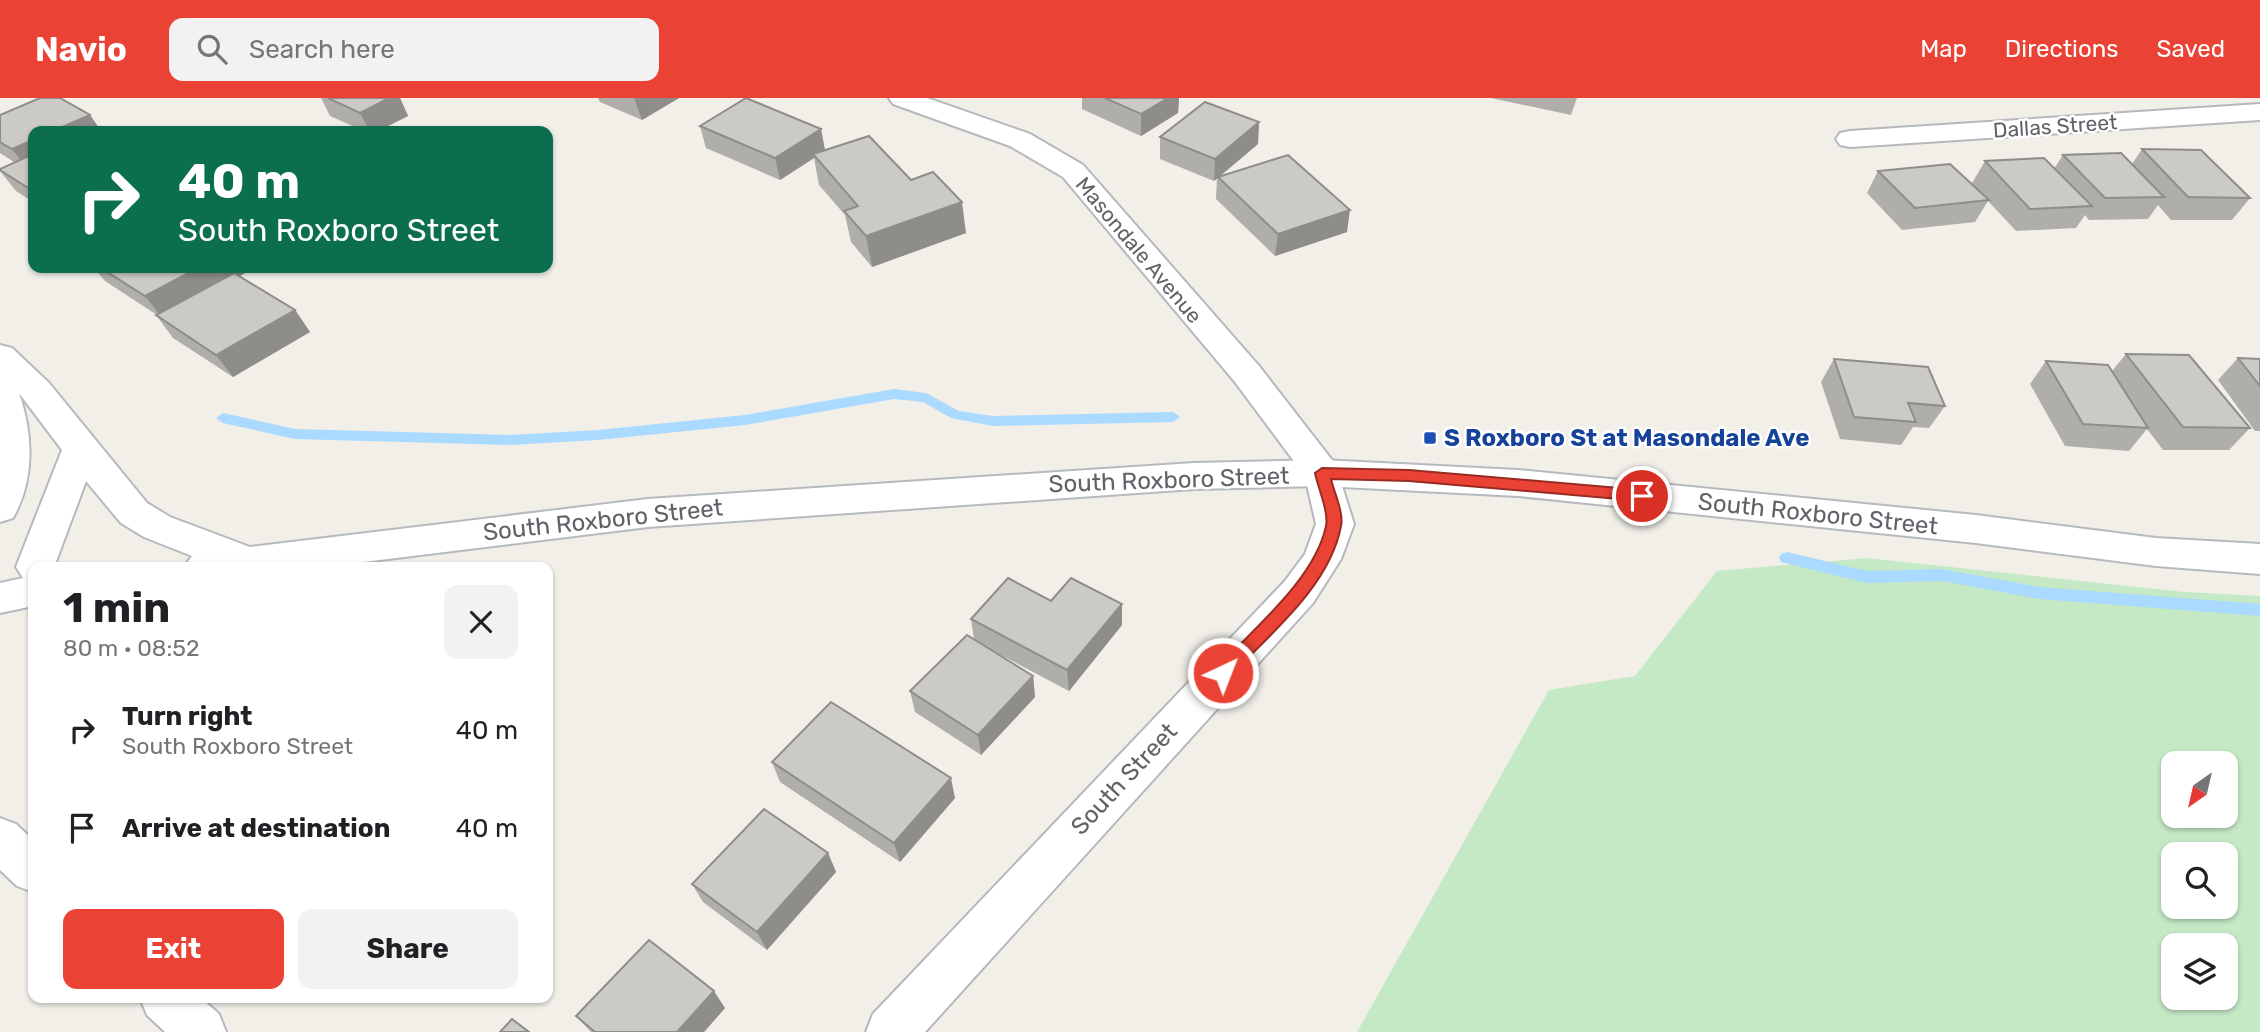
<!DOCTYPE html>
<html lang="en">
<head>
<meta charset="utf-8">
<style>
  body { margin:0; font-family:Rubik,sans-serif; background:#f2f2f2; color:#202124; height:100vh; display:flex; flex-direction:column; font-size:26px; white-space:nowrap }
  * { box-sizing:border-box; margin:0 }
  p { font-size:23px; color:#757577 }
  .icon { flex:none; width:38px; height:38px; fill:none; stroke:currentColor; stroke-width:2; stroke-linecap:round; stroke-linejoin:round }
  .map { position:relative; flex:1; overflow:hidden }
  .sheet { position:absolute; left:28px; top:464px; width:525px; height:441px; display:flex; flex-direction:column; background:#fff; border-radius:14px; box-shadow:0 2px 5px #0004 }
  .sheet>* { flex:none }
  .guide { position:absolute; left:28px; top:28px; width:525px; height:147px; border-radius:14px; box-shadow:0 2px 5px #0004; background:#0b6e4f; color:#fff; overflow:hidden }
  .needle { width:46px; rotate:214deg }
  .tools { position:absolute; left:2161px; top:653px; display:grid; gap:14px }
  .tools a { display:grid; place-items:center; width:77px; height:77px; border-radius:14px; background:#fff; box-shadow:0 2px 5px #0004; font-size:35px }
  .pin { position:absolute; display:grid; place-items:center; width:60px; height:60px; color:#fff; margin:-30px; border:4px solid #fff; border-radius:50%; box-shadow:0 2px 7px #0007 }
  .me { position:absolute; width:77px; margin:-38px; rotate:43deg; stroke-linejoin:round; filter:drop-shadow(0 0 5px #0008) }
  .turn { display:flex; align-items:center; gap:24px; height:147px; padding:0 35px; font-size:32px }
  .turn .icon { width:91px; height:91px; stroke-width:2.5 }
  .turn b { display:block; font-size:49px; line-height:60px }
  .round { display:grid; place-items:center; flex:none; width:74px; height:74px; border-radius:14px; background:#f2f2f2 }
  .summary { display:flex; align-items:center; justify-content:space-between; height:119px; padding:0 35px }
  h1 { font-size:42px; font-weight:700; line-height:52px }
  .cta { display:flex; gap:14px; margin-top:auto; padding:14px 35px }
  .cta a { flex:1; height:80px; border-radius:14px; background:#ea4335; color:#fff; font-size:28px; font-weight:700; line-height:80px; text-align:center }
  .cta a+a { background:#f2f2f2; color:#202124 }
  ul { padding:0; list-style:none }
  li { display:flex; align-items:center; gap:21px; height:98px; padding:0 35px }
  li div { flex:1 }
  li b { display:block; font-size:26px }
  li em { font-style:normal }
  header { display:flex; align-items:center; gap:42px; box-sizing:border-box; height:98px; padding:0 35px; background:#ea4335; color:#fff }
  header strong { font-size:33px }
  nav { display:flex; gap:38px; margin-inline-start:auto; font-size:24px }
  .search { width:490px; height:63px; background:#f2f2f2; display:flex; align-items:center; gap:18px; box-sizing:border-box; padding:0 24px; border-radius:14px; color:#757577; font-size:26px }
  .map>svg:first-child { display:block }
  .green { fill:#c5e8c5; fill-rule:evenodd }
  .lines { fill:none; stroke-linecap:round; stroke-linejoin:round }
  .stream { fill:#aadaff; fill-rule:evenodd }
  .street-casing { stroke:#b5b8bc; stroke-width:4 }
  .secondary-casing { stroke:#b6babf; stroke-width:4 }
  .street { fill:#fff; fill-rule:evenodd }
  .secondary { fill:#fff; fill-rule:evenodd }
  .wall { fill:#afaea9 }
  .shaded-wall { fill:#8f8d8a }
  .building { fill:#cccac5; stroke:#8f8d8a; stroke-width:2 }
  .route { fill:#ea4335; stroke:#982c22; stroke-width:2 }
  .transit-dot { fill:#1a4fb4; stroke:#fff; stroke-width:2.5 }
  .labels { text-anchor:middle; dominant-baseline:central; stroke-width:5; stroke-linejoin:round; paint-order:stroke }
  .far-street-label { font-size:21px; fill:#5f6368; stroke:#fff }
  .transit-label { font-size:24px; font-weight:bold; fill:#164399; stroke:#fff; text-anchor:start }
  .street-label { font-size:24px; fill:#5f6368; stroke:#fff }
</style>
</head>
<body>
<header>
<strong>Navio</strong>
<div class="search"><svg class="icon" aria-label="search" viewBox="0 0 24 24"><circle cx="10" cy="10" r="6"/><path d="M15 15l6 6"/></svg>Search here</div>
<nav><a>Map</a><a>Directions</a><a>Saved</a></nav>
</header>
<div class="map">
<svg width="2260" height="934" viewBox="0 0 2260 934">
  <rect width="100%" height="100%" fill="#f1efe8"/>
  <path class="green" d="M 1867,460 L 2184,494 L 2260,498 L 2260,934 L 1357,934 L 1549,592 L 1635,578 L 1717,473 ZM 2174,665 L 2226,665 L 2226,718 L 2174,718 ZM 2174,756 L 2226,756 L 2226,808 L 2174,808 ZM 2174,847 L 2226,847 L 2226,900 L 2174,900 Z"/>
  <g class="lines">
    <g class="stream">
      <path d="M 894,291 L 926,295 L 959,313 L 993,318 L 1173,314 L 1180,319 L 1173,324 L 993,328 L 951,320 L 923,304 L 894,301 L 745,327 L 598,342 L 511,347 L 295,341 L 223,325 L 216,320 L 223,315 L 295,331 L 511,337 L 598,332 L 745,317 Z"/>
      <path d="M 1787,454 L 1867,473 L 1942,471 L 2039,489 L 2260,506 L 2260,518 L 2039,501 L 1942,483 L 1867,485 L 1781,464 L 1779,460 L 1781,456 Z"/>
    </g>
    <g class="street-casing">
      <g id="street">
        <path d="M 889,0 L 927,0 L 1030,36 L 1083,67 L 1259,268 L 1335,366 L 1354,426 L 1341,461 L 1313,505 L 925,934 L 866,934 L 873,916 L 1285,483 L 1305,456 L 1316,426 L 1305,378 L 1235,284 L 1063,79 L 1010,48 L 893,6 Z"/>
        <path d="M 2260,6 L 2260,22 L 1850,49 L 1840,47 L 1836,41 L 1840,35 L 1850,33 Z"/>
        <path d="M 0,720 L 16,726 L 33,742 L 33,794 L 17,788 L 0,772 Z"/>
        <path d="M 140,900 L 201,900 L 219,916 L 226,934 L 165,934 L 147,917 Z"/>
      </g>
    </g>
    <g class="secondary-casing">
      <path id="secondary" d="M 0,247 L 12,250 L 49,285 L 147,405 L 170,419 L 250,449 L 648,401 L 1194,365 L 1322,362 L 1518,372 L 1976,417 L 2156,440 L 2260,446 L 2260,476 L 2156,468 L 1976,445 L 1518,398 L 1322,388 L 1194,391 L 648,429 L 323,469 L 184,469 L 192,458 L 144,439 L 121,425 L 86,383 L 54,469 L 33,469 L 33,508 L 0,515 L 0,485 L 23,480 L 16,469 L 62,352 L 19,295 C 33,336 35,381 13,420 L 0,424 Z"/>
    </g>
    <use href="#street" class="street"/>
    <use href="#secondary" class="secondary"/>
  </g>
  <g class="wall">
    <path d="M 321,0 L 400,0 L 408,18 L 378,33 L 364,33 L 330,18 Z"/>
    <path d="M 598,0 L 679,0 L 642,22 L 600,4 Z"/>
    <path d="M 1082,0 L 1179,0 L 1178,15 L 1141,38 L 1082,11 Z"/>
    <path d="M 1491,0 L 1577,0 L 1571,17 Z"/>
    <path d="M 0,17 L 90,17 L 101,33 L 33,33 L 33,104 L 16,93 L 0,73 L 0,71 L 14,64 L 0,55 Z"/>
    <path d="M 1259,24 L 1258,46 L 1219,79 L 1347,134 L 1275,158 L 1216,101 L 1217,80 L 1214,83 L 1160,61 L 1160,39 Z"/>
    <path d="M 700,28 L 821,31 L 825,52 L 911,82 L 966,135 L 872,169 L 851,144 L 845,117 L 819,87 L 814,60 L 780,82 L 706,50 Z"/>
    <path d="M 2142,51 L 2250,100 L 2232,122 L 2171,122 L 2158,107 L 2148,121 L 2089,122 L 2085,117 L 2076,130 L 2016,133 L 1988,103 L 1975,124 L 1902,132 L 1867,95 L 1878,73 L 1980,94 L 1972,85 L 1985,63 L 2054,71 L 2063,57 L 2132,66 Z"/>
    <path d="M 94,170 L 244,170 L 247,174 L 240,178 L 295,212 L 310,234 L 233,279 L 173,240 L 156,217 L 157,217 L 105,183 Z"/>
    <path d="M 2126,256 L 2250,330 L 2229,352 L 2163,352 L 2147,331 L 2129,353 L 2065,348 L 2030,286 L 2046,263 L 2112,273 Z"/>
    <path d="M 2238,260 L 2260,261 L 2260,333 L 2255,333 L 2218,282 Z"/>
    <path d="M 1834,261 L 1945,308 L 1929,330 L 1913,329 L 1901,347 L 1840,341 L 1821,284 Z"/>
    <path d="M 1051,503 L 1122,527 L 1069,593 L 982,547 L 1033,578 L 1035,599 L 981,657 L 915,614 L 910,593 L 974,542 L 971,521 Z"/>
    <path d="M 772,664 L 955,700 L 900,764 L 780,684 Z"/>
    <path d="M 828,755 L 836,774 L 767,852 L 703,804 L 692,786 Z"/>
    <path d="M 725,910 L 704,934 L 591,934 L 576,918 Z"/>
  </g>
  <g class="shaded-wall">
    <path d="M 389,0 L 400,0 L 408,18 L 378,33 L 370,33 L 360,15 Z"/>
    <path d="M 634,0 L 679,0 L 642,22 Z"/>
    <path d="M 1168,0 L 1179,0 L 1178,15 L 1141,38 L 1141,16 Z"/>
    <path d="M 90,17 L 101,33 L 53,33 Z"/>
    <path d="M 1259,24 L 1258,46 L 1214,83 L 1215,61 Z"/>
    <path d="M 821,31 L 825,53 L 813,56 L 814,60 L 780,82 L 775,60 Z"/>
    <path d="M 33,42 L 33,72 L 29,73 L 12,51 Z"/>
    <path d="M 962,104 L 966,135 L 872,169 L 866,138 Z"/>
    <path d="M 1350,112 L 1347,134 L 1275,158 L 1278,136 Z"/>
    <path d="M 198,170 L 244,170 L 247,174 L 162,220 L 145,198 Z"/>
    <path d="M 295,212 L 310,234 L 233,279 L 216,257 Z"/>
    <path d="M 1122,506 L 1122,527 L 1069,593 L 1067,572 Z"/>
    <path d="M 1033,578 L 1035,599 L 981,657 L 978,637 Z"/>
    <path d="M 951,680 L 955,700 L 900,764 L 894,745 Z"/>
    <path d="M 828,755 L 836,774 L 767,852 L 757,834 Z"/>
    <path d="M 714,893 L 725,910 L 704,934 L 677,934 Z"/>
  </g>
  <g class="building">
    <path d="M 40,0 L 60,0 L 90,17 L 53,33 L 33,33 L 33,42 L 12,51 L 0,44 L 0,17 Z"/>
    <path d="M 328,0 L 389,0 L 360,15 Z"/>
    <path d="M 746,0 L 821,31 L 775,60 L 700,28 Z"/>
    <path d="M 1105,0 L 1168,0 L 1141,16 Z"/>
    <path d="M 1205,4 L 1259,24 L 1215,61 L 1160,39 Z"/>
    <path d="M 869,38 L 911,82 L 933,74 L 962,104 L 866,138 L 844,113 L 858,108 L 813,56 Z"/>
    <path d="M 2142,51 L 2201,52 L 2250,100 L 2188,99 Z"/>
    <path d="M 2121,55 L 2164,99 L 2105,100 L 2063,57 Z"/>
    <path d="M 33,56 L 33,93 L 0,72 L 0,71 Z"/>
    <path d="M 1288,57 L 1350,112 L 1278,136 L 1218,79 Z"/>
    <path d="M 2044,60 L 2092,108 L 2030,111 L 1985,63 Z"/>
    <path d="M 1950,66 L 1989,102 L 1915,110 L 1878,73 Z"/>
    <path d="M 101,170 L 198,170 L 145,198 Z"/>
    <path d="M 234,175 L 295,212 L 216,257 L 156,217 Z"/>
    <path d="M 2126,256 L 2189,257 L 2250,330 L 2183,329 Z"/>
    <path d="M 2238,260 L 2260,261 L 2260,288 Z"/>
    <path d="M 1834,261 L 1928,269 L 1945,308 L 1908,305 L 1916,324 L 1854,319 Z"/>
    <path d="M 2046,263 L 2108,267 L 2148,330 L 2083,326 Z"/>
    <path d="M 1008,480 L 1051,503 L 1071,480 L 1122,506 L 1067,572 L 971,521 Z"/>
    <path d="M 967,537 L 1033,578 L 978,637 L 910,593 Z"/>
    <path d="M 831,604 L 951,680 L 894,745 L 772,664 Z"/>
    <path d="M 764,711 L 828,755 L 757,834 L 692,786 Z"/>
    <path d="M 649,842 L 714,893 L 677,934 L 595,934 L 576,918 Z"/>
    <path d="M 512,921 L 529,934 L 500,934 Z"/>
  </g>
  <path class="route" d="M 1322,370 L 1409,372 L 1642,392 L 1650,398 L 1642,403 L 1409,383 L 1331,381 C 1334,394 1344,415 1341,428 C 1330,488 1269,537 1229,579 L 1217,579 L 1215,575 L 1217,570 C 1253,531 1315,481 1326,428 C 1329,414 1318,390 1315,375 Z"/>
  <rect class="transit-dot" x="1423" y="333" width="14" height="14" rx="3.5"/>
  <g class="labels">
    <g class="far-street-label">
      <text transform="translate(2055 28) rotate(-4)">Dallas Street</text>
      <text transform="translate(1139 152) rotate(50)">Masondale Avenue</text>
    </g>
    <g class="transit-label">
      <text x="1444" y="340">S Roxboro St at Masondale Ave</text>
    </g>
    <g class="street-label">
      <text transform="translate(1169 382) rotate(-2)">South Roxboro Street</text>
      <text transform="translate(1818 416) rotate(6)">South Roxboro Street</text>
      <text transform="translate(603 422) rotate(-6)">South Roxboro Street</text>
      <text transform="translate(1124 681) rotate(-47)">South Street</text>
    </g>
  </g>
</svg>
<div class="tools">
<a><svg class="needle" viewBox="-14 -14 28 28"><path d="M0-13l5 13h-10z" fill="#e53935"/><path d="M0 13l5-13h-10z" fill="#757577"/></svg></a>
<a><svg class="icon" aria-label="search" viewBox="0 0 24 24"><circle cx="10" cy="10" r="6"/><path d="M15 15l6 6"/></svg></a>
<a><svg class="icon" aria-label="layers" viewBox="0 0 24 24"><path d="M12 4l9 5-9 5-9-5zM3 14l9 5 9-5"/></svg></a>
</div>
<div class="pin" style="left:1642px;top:398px;background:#d93025"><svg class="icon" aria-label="arrive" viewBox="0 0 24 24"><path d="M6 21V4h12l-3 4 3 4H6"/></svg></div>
<svg class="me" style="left:1223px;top:575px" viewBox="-20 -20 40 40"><circle r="17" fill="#ea4335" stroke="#fff" stroke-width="3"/><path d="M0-11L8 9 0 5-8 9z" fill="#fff"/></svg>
<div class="guide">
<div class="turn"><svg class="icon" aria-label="right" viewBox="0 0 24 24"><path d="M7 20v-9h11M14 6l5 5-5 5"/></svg><div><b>40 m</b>South Roxboro Street</div></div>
</div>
<section class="sheet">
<div class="summary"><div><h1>1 min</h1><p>80 m · 08:52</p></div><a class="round"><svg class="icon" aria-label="close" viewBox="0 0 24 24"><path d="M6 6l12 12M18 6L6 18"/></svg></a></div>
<ul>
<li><svg class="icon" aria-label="right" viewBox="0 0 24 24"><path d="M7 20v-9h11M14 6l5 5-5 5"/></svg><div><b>Turn right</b><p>South Roxboro Street</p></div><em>40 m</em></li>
<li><svg class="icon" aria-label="arrive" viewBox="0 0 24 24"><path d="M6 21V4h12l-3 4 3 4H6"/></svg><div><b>Arrive at destination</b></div><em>40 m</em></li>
</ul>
<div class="cta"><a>Exit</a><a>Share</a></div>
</section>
</div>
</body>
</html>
